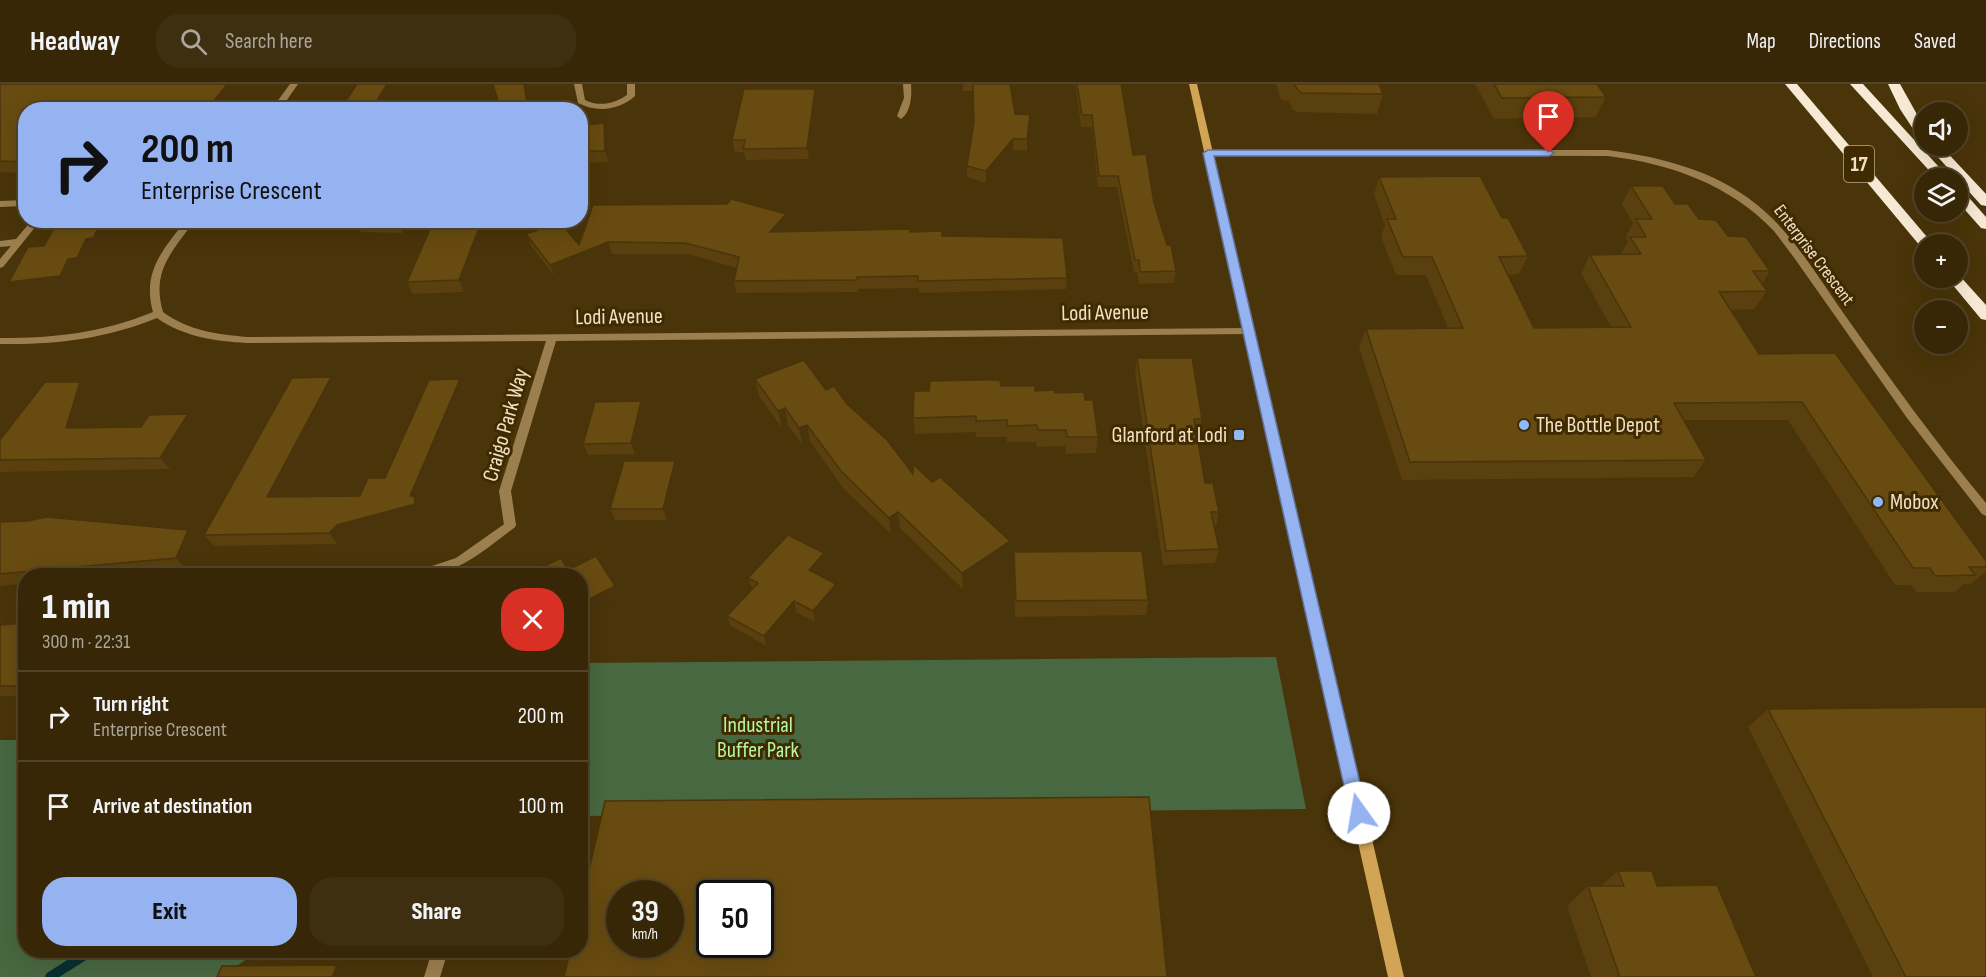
<!DOCTYPE html>
<html lang="en">
<head>
<meta charset="utf-8">
<style>
  body { margin:0; font-family:"Sofia Sans Condensed",sans-serif; background:#3f2f11; color:#f1f3f6; height:100vh; display:flex; flex-direction:column; font-size:22px; white-space:nowrap }
  * { box-sizing:border-box; margin:0 }
  p { font-size:20px; color:#aba59b }
  .icon { flex:none; width:33px; height:33px; fill:none; stroke:currentColor; stroke-width:2; stroke-linecap:round; stroke-linejoin:round }
  .map { position:relative; flex:1; overflow:hidden }
  .panel { position:absolute; left:18px; top:484px; width:570px; height:390px; display:flex; flex-direction:column; background:#382707; border-radius:24px; box-shadow:0 6px 24px #0002,0 0 0 2px #524428 }
  .panel>* { flex:none }
  .banner { position:absolute; left:18px; top:18px; width:570px; height:126px; border-radius:24px; box-shadow:0 6px 24px #0002,0 0 0 2px #524428; background:#95b2f1; color:#111; overflow:hidden }
  .controls { position:absolute; left:1914px; top:18px; display:grid; gap:12px }
  .controls a { display:grid; place-items:center; width:54px; height:54px; border-radius:50%; background:#382707; box-shadow:0 6px 24px #0002,0 0 0 2px #524428; font-size:30px }
  .speed { position:absolute; left:606px; top:796px; display:flex; gap:12px; font-size:30px; font-weight:700; text-align:center }
  .speed>* { display:grid; place-content:center; width:78px; height:78px; border-radius:50%; background:#382707; box-shadow:0 6px 24px #0002,0 0 0 2px #524428; line-height:1 }
  .speed small { font-size:15px; font-weight:400 }
  .speed .limit { border:3px solid #111; border-radius:9px; background:#fff; color:#111 }
  .pin { position:absolute; display:grid; place-items:center; width:51px; height:51px; color:#fff; margin:-62px -26px; border-radius:50% 50% 50% 0; rotate:-45deg; box-shadow:0 0 6px #0007 }
  .pin .icon { rotate:45deg }
  .me { position:absolute; width:66px; margin:-33px; rotate:347deg; stroke-linejoin:round; filter:drop-shadow(0 0 4px #0008) }
  .turn { display:flex; align-items:center; gap:21px; height:126px; padding:0 24px; font-size:27px }
  .turn .icon { width:78px; height:78px; stroke-width:2.5 }
  .turn b { display:block; font-size:42px; line-height:51px }
  .round { display:grid; place-items:center; flex:none; width:63px; height:63px; border-radius:24px; background:#3f2f11 }
  .headline { display:flex; align-items:center; justify-content:space-between; height:102px; padding:0 24px }
  h1 { font-size:36px; font-weight:800; line-height:45px }
  .button { display:flex; gap:12px; margin-top:auto; padding:12px 24px }
  .button a { flex:1; height:69px; border-radius:24px; background:#95b2f1; color:#111; font-size:24px; font-weight:800; line-height:69px; text-align:center }
  .button a+a { background:#3f2f11; color:#f1f3f6 }
  ul { padding:0; list-style:none }
  li { display:flex; align-items:center; gap:18px; height:90px; padding:0 24px; border-top:2px solid #524428 }
  li div { flex:1 }
  li b { display:block; font-size:22px }
  li em { font-style:normal }
  header { display:flex; align-items:center; gap:36px; box-sizing:border-box; height:84px; padding:0 30px; background:#382707; border-bottom:2px solid #524428 }
  header strong { font-size:28px }
  nav { display:flex; gap:33px; margin-inline-start:auto; font-size:21px }
  .search { width:420px; height:54px; background:#3f2f11; display:flex; align-items:center; gap:15px; box-sizing:border-box; padding:0 21px; border-radius:24px; color:#aba59b; font-size:22px }
  .map>svg:first-child { display:block }
  .green { fill:#486841 }
  .lines { fill:none; stroke-linecap:round; stroke-linejoin:round }
  .stream { stroke:#092f30; stroke-width:10 }
  .service { fill:#9b7f4f; fill-rule:evenodd }
  .minor { fill:#9b7f4f; fill-rule:evenodd }
  .secondary { fill:#d2a556; fill-rule:evenodd }
  .motorway { fill:#f7e9d3; fill-rule:evenodd }
  .wall { fill:#59400e }
  .shaded-wall { fill:#49340b }
  .building { fill:#684b10; stroke:#49340b; stroke-width:1.5; fill-rule:evenodd }
  .route { fill:#95b2f1; stroke:#61749d; stroke-width:1.5 }
  .poi-dot { fill:#8eb9fd; stroke:#402a00; stroke-width:2 }
  .labels { text-anchor:middle; dominant-baseline:central; stroke-width:6; stroke-linejoin:round; paint-order:stroke }
  .far-street-label { font-size:18px; fill:#f1e0c5; stroke:#402a00 }
  .shield { fill:#402a00; stroke:#bca98a; stroke-width:1.5 }
  .shield-label { font-size:21px; font-weight:bold; fill:#f1e0c5 }
  .street-label { font-size:22px; fill:#f1e0c5; stroke:#402a00 }
  .poi-label { font-size:22px; fill:#f1e0c5; stroke:#402a00; text-anchor:start }
  .park-label { font-size:22px; fill:#b3f8a2; stroke:#402a00 }
</style>
</head>
<body>
<header>
<strong>Headway</strong>
<div class="search"><svg class="icon" aria-label="search" viewBox="0 0 24 24"><circle cx="10" cy="10" r="6"/><path d="M15 15l6 6"/></svg>Search here</div>
<nav><a>Map</a><a>Directions</a><a>Saved</a></nav>
</header>
<div class="map">
<svg width="1986" height="893" viewBox="0 0 1986 893">
  <rect width="100%" height="100%" fill="#4a3409"/>
  <g class="green">
    <path d="M 1276,573 L 1306,725 L 581,732 L 580,579 Z"/>
    <path d="M 0,656 L 25,656 L 26,867 L 259,867 L 220,893 L 0,893 Z"/>
  </g>
  <g class="lines">
    <path class="stream" d="M 50,893 L 91,867"/>
    <g class="service">
      <path d="M 26,116 L 26,122 L 0,123 L 0,117 Z"/>
      <path d="M 32,136 L 41,136 L 3,183 L 0,184 L 0,175 L 11,162 L 0,163 L 0,157 L 16,155 Z"/>
      <path d="M 510,436 L 514,438 L 516,441 L 514,444 C 479,470 457,492 412,492 L 414,488 L 456,474 Z"/>
      <path d="M 432,867 L 448,867 L 440,893 L 424,893 Z"/>
    </g>
    <g class="minor">
      <path d="M 290,0 L 298,0 L 280,26 L 271,26 Z"/>
      <path d="M 574,0 L 582,0 L 585,16 C 599,23 614,20 627,11 L 627,0 L 635,0 L 635,12 C 620,26 597,29 578,19 Z"/>
      <path d="M 903,0 L 911,0 C 912,12 911,28 901,35 L 897,32 L 904,14 Z"/>
      <path d="M 1208,66 L 1608,66 C 1660,73 1714,86 1756,120 C 1795,151 1820,197 1849,237 C 1893,299 1937,360 1986,419 L 1986,432 L 1982,430 L 1907,334 L 1795,175 L 1774,147 C 1729,100 1671,80 1608,72 L 1205,71 L 1204,69 Z"/>
      <path d="M 186,136 L 195,136 C 172,168 151,187 163,228 C 189,247 216,250 247,253 L 1249,244 L 1254,247 L 1249,250 L 556,257 L 511,407 L 516,441 L 514,444 L 506,444 L 504,441 L 499,407 L 546,257 L 247,259 C 215,257 184,253 157,234 C 105,255 55,261 0,260 L 0,254 C 56,254 101,249 153,228 C 142,188 162,167 186,136 Z"/>
    </g>
    <path class="secondary" d="M 1189,0 L 1197,0 L 1404,893 L 1388,893 Z"/>
    <g class="motorway">
      <path d="M 1785,0 L 1797,0 L 1933,160 L 1921,163 Z"/>
      <path d="M 1850,0 L 1863,0 L 1949,94 L 1936,94 Z"/>
      <path d="M 1888,0 L 1900,0 L 1924,43 L 1924,55 L 1919,54 L 1900,25 Z"/>
      <path d="M 1928,62 L 1941,62 L 1986,110 L 1986,122 L 1981,121 Z"/>
      <path d="M 1958,106 L 1963,107 L 1986,133 L 1986,145 L 1981,144 L 1958,118 Z"/>
      <path d="M 1958,190 L 1986,221 L 1986,236 L 1981,235 L 1947,194 L 1958,194 Z"/>
    </g>
  </g>
  <g class="wall">
    <path d="M 0,0 L 239,0 L 241,3 L 222,26 L 26,26 L 26,89 L 0,88 Z"/>
    <path d="M 963,0 L 1010,0 L 1015,30 L 1030,42 L 1027,67 L 1013,66 L 986,99 L 967,93 L 967,82 L 974,38 L 973,7 L 963,7 Z"/>
    <path d="M 1076,0 L 1121,0 L 1133,71 L 1154,119 L 1167,161 L 1176,187 L 1174,199 L 1139,200 L 1137,188 L 1134,188 L 1117,103 L 1098,103 L 1092,43 L 1081,43 L 1076,4 Z"/>
    <path d="M 1276,0 L 1379,0 L 1383,10 L 1377,30 L 1298,28 L 1293,26 L 1288,17 L 1281,16 Z"/>
    <path d="M 1475,0 L 1597,0 L 1606,13 L 1596,33 L 1494,35 Z"/>
    <path d="M 815,5 L 817,17 L 809,75 L 746,76 L 744,68 L 735,68 L 732,56 Z"/>
    <path d="M 604,39 L 607,50 L 609,78 L 580,79 L 580,42 Z"/>
    <path d="M 1379,93 L 1502,134 L 1528,172 L 1519,190 L 1508,191 L 1534,244 L 1611,243 L 1581,189 L 1590,171 L 1621,170 L 1628,157 L 1626,153 L 1633,139 L 1622,120 L 1631,102 L 1675,120 L 1728,152 L 1770,187 L 1762,200 L 1767,207 L 1754,225 L 1730,226 L 1759,270 L 1986,477 L 1986,487 L 1971,500 L 1964,500 L 1955,508 L 1916,508 L 1911,501 L 1895,501 L 1788,336 L 1684,336 L 1706,376 L 1693,393 L 1402,396 L 1359,263 L 1366,245 L 1448,244 L 1426,191 L 1396,191 L 1381,153 L 1385,141 L 1374,111 Z"/>
    <path d="M 410,136 L 403,149 L 361,148 L 355,137 Z"/>
    <path d="M 434,136 L 486,136 L 489,143 L 464,208 L 413,210 L 407,198 Z"/>
    <path d="M 788,141 L 783,147 L 911,148 L 942,152 L 1067,194 L 1066,205 L 919,209 L 919,204 L 858,205 L 858,208 L 736,209 L 734,197 L 737,184 L 688,170 L 612,170 L 555,192 L 531,162 L 526,150 L 579,161 Z"/>
    <path d="M 1137,274 L 1202,335 L 1199,349 L 1196,349 L 1205,399 L 1219,428 L 1216,442 L 1214,442 L 1219,465 L 1215,479 L 1163,481 L 1135,289 Z"/>
    <path d="M 331,293 L 338,305 L 282,412 L 360,412 L 385,394 L 460,295 L 466,307 L 419,420 L 421,423 L 422,431 L 345,452 L 337,460 L 214,462 L 204,451 Z"/>
    <path d="M 755,295 L 826,306 L 847,320 L 913,390 L 932,398 L 1010,457 L 1010,472 L 963,505 L 900,444 L 891,450 L 843,404 L 810,357 L 802,360 L 788,341 L 782,344 L 759,312 Z"/>
    <path d="M 1001,302 L 1055,309 L 1085,316 L 1098,353 L 1096,369 L 1066,370 L 1065,362 L 1037,363 L 1036,358 L 1007,358 L 1007,353 L 976,353 L 976,348 L 915,350 L 913,334 L 929,307 Z"/>
    <path d="M 90,310 L 80,344 L 197,341 L 170,385 L 0,388 L 0,356 Z"/>
    <path d="M 645,328 L 635,370 L 588,371 L 583,360 Z"/>
    <path d="M 675,377 L 679,388 L 667,436 L 615,436 L 610,425 Z"/>
    <path d="M 0,438 L 198,457 L 186,485 L 107,492 L 26,492 L 26,499 L 0,502 Z"/>
    <path d="M 1014,468 L 1148,516 L 1146,531 L 1015,533 Z"/>
    <path d="M 824,469 L 826,480 L 817,490 L 836,500 L 838,511 L 815,538 L 796,528 L 767,562 L 731,542 L 727,532 L 752,505 L 748,494 Z"/>
    <path d="M 26,539 L 26,612 L 0,612 L 0,541 Z"/>
    <path d="M 1768,625 L 1986,893 L 1873,893 L 1748,643 Z"/>
    <path d="M 1618,787 L 1657,802 L 1756,893 L 1591,893 L 1567,822 L 1588,802 L 1601,802 Z"/>
  </g>
  <g class="shaded-wall">
    <path d="M 227,0 L 239,0 L 241,3 L 222,26 L 207,26 Z"/>
    <path d="M 387,0 L 399,0 L 383,26 L 371,26 Z"/>
    <path d="M 524,0 L 526,0 L 530,26 L 528,26 Z"/>
    <path d="M 815,5 L 817,17 L 809,75 L 807,64 Z"/>
    <path d="M 1030,31 L 1030,42 L 1027,67 L 1027,55 Z"/>
    <path d="M 604,39 L 607,50 L 609,78 L 605,67 Z"/>
    <path d="M 1013,55 L 1013,66 L 986,99 L 986,87 Z"/>
    <path d="M 786,130 L 788,141 L 772,159 L 770,148 Z"/>
    <path d="M 102,136 L 113,136 L 115,138 L 102,166 L 95,167 L 86,185 L 77,186 L 69,203 L 19,210 L 9,198 L 68,175 Z"/>
    <path d="M 398,136 L 410,136 L 403,149 L 398,137 Z"/>
    <path d="M 482,136 L 486,136 L 489,143 L 464,208 L 459,196 Z"/>
    <path d="M 608,158 L 612,170 L 555,192 L 550,181 Z"/>
    <path d="M 331,293 L 338,305 L 276,424 L 267,413 Z"/>
    <path d="M 460,295 L 466,307 L 419,420 L 421,423 L 422,431 L 345,452 L 337,460 L 329,449 L 337,441 L 410,412 Z"/>
    <path d="M 80,298 L 90,310 L 77,356 L 66,344 Z"/>
    <path d="M 641,317 L 645,328 L 635,370 L 631,359 Z"/>
    <path d="M 785,324 L 788,341 L 782,344 L 778,327 Z"/>
    <path d="M 188,330 L 197,341 L 170,385 L 160,374 Z"/>
    <path d="M 807,341 L 810,357 L 802,360 L 799,344 Z"/>
    <path d="M 675,377 L 679,388 L 667,436 L 663,425 Z"/>
    <path d="M 898,428 L 900,444 L 891,450 L 889,434 Z"/>
    <path d="M 188,446 L 198,457 L 186,485 L 176,474 Z"/>
    <path d="M 1010,457 L 1010,472 L 963,505 L 962,489 Z"/>
    <path d="M 824,469 L 826,480 L 811,497 L 809,486 Z"/>
    <path d="M 836,500 L 838,511 L 815,538 L 813,527 Z"/>
    <path d="M 615,502 L 620,512 L 584,531 L 588,540 L 580,544 L 580,520 Z"/>
    <path d="M 794,517 L 796,528 L 767,562 L 764,552 Z"/>
    <path d="M 337,881 L 352,891 L 351,893 L 332,893 Z"/>
  </g>
  <g class="building">
    <path d="M 0,0 L 227,0 L 207,26 L 26,26 L 26,78 L 0,77 Z"/>
    <path d="M 357,0 L 387,0 L 371,26 L 340,26 Z"/>
    <path d="M 493,0 L 524,0 L 528,26 L 500,26 L 498,17 Z"/>
    <path d="M 973,0 L 1010,0 L 1015,30 L 1030,31 L 1027,55 L 1013,55 L 986,87 L 967,82 L 974,38 Z"/>
    <path d="M 1077,0 L 1121,0 L 1133,71 L 1146,70 L 1154,119 L 1167,161 L 1171,161 L 1176,187 L 1140,188 L 1139,176 L 1135,176 L 1118,92 L 1099,92 L 1092,31 L 1082,31 Z"/>
    <path d="M 1294,0 L 1379,0 L 1383,10 L 1302,9 L 1298,6 Z"/>
    <path d="M 1494,0 L 1597,0 L 1606,13 L 1502,14 Z"/>
    <path d="M 744,5 L 815,5 L 807,64 L 743,65 L 745,56 L 732,56 Z"/>
    <path d="M 604,39 L 605,67 L 580,67 L 580,42 Z"/>
    <path d="M 1480,92 L 1502,134 L 1508,134 L 1528,172 L 1499,173 L 1534,244 L 1631,243 L 1590,171 L 1641,170 L 1630,153 L 1646,153 L 1636,135 L 1652,135 L 1631,102 L 1663,102 L 1675,120 L 1688,120 L 1699,135 L 1716,136 L 1728,152 L 1746,153 L 1770,187 L 1753,187 L 1767,207 L 1719,208 L 1759,270 L 1835,269 L 1986,477 L 1986,483 L 1969,483 L 1975,491 L 1935,492 L 1930,484 L 1913,484 L 1802,318 L 1674,319 L 1706,376 L 1410,378 L 1366,245 L 1463,244 L 1432,173 L 1403,173 L 1387,135 L 1396,135 L 1379,93 Z"/>
    <path d="M 731,115 L 786,130 L 770,148 L 910,145 L 910,148 L 942,147 L 942,152 L 1063,154 L 1067,194 L 918,197 L 918,192 L 857,193 L 857,196 L 734,197 L 739,173 L 685,159 L 608,158 L 550,181 L 526,150 L 560,138 L 579,161 L 593,121 L 727,120 Z"/>
    <path d="M 67,136 L 102,136 L 93,154 L 86,155 L 77,174 L 68,175 L 60,192 L 9,198 L 28,163 L 44,162 L 53,146 L 63,144 Z"/>
    <path d="M 355,136 L 398,136 L 398,137 Z"/>
    <path d="M 434,136 L 482,136 L 459,196 L 407,198 Z"/>
    <path d="M 1137,274 L 1192,274 L 1202,335 L 1194,335 L 1205,399 L 1213,399 L 1219,428 L 1211,428 L 1219,465 L 1166,467 Z"/>
    <path d="M 804,276 L 826,306 L 834,302 L 847,320 L 887,356 L 913,390 L 913,380 L 932,398 L 940,393 L 1010,457 L 962,489 L 898,428 L 889,434 L 841,387 L 807,341 L 799,344 L 785,324 L 778,327 L 755,295 Z"/>
    <path d="M 331,293 L 267,413 L 360,412 L 368,394 L 385,394 L 429,296 L 460,295 L 410,412 L 414,412 L 415,420 L 337,441 L 329,449 L 204,451 L 292,294 Z"/>
    <path d="M 979,296 L 1000,296 L 1001,302 L 1035,302 L 1035,307 L 1055,306 L 1055,309 L 1084,308 L 1085,316 L 1093,316 L 1098,353 L 1067,353 L 1066,346 L 1038,346 L 1037,341 L 1007,342 L 1007,336 L 976,337 L 976,332 L 913,334 L 914,307 L 929,307 L 930,297 Z"/>
    <path d="M 45,298 L 80,298 L 66,344 L 141,343 L 149,331 L 188,330 L 160,374 L 0,376 L 0,356 Z"/>
    <path d="M 641,317 L 631,359 L 583,360 L 595,318 Z"/>
    <path d="M 624,377 L 675,377 L 663,425 L 610,425 Z"/>
    <path d="M 46,433 L 188,446 L 176,474 L 0,490 L 0,438 L 28,437 Z"/>
    <path d="M 788,451 L 824,469 L 809,486 L 836,500 L 813,527 L 794,517 L 764,552 L 727,532 L 758,499 L 748,494 Z"/>
    <path d="M 1142,467 L 1148,516 L 1016,517 L 1014,468 Z"/>
    <path d="M 596,472 L 615,502 L 580,520 L 580,492 L 525,492 L 561,474 L 568,486 Z"/>
    <path d="M 26,539 L 26,602 L 0,602 L 0,541 Z"/>
    <path d="M 1986,623 L 1986,893 L 1906,893 L 1768,625 Z"/>
    <path d="M 1149,713 L 1167,893 L 564,893 L 570,867 L 580,867 L 580,824 L 605,717 ZM 620,810 L 670,810 L 670,861 L 620,861 ZM 710,810 L 760,810 L 760,861 L 710,861 Z"/>
    <path d="M 1618,787 L 1652,787 L 1657,802 L 1717,801 L 1756,893 L 1620,893 L 1588,802 L 1624,802 Z"/>
    <path d="M 337,881 L 332,893 L 217,893 L 222,882 Z"/>
  </g>
  <path class="route" d="M 1208,66 L 1549,66 L 1554,69 L 1549,72 L 1214,72 L 1367,729 L 1364,734 L 1359,736 L 1353,734 L 1350,729 L 1203,69 Z"/>
  <g class="poi-dot">
    <circle cx="1524" cy="341" r="6"/>
    <rect x="1233" y="345" width="12" height="12" rx="3"/>
    <circle cx="1878" cy="418" r="6"/>
  </g>
  <g class="labels">
    <g class="far-street-label">
      <text transform="translate(1814 171) rotate(53)">Enterprise Crescent</text>
    </g>
    <rect class="shield" x="1844" y="62" width="30" height="36" rx="4.5"/>
    <g class="shield-label">
      <text x="1859" y="80">17</text>
    </g>
    <g class="street-label">
      <text transform="translate(1105 229) rotate(-1)">Lodi Avenue</text>
      <text transform="translate(619 233) rotate(-1)">Lodi Avenue</text>
      <text transform="translate(506 341) rotate(-74)">Craigo Park Way</text>
    </g>
    <g class="poi-label">
      <text x="1536" y="341">The Bottle Depot</text>
      <text x="1227" y="351" text-anchor="end">Glanford at Lodi</text>
      <text x="1890" y="418">Mobox</text>
    </g>
    <g class="park-label">
      <text x="758" y="641">Industrial<tspan x="758" dy="25">Buffer Park</tspan></text>
    </g>
  </g>
</svg>
<div class="controls">
<a><svg class="icon" aria-label="sound" viewBox="0 0 24 24"><path d="M4 9h4l5-4v14l-5-4H4zM17 9q2 3 0 6"/></svg></a>
<a><svg class="icon" aria-label="layers" viewBox="0 0 24 24"><path d="M12 4l9 5-9 5-9-5zM3 14l9 5 9-5"/></svg></a>
<a>+</a>
<a>−</a>
</div>
<div class="speed"><div>39<small>km/h</small></div><div class="limit">50</div></div>
<div class="pin" style="left:1549px;top:69px;background:#d93025"><svg class="icon" aria-label="arrive" viewBox="0 0 24 24"><path d="M6 21V4h12l-3 4 3 4H6"/></svg></div>
<svg class="me" style="left:1359px;top:729px" viewBox="-20 -20 40 40"><circle r="19" fill="#fff"/><path d="M0-13L10 11 0 6-10 11z" fill="#95b2f1"/></svg>
<div class="banner">
<div class="turn"><svg class="icon" aria-label="right" viewBox="0 0 24 24"><path d="M7 20v-9h11M14 6l5 5-5 5"/></svg><div><b>200 m</b>Enterprise Crescent</div></div>
</div>
<section class="panel">
<div class="headline"><div><h1>1 min</h1><p>300 m · 22:31</p></div><a class="round" style="background:#d93025;color:#fff"><svg class="icon" aria-label="close" viewBox="0 0 24 24"><path d="M6 6l12 12M18 6L6 18"/></svg></a></div>
<ul>
<li><svg class="icon" aria-label="right" viewBox="0 0 24 24"><path d="M7 20v-9h11M14 6l5 5-5 5"/></svg><div><b>Turn right</b><p>Enterprise Crescent</p></div><em>200 m</em></li>
<li><svg class="icon" aria-label="arrive" viewBox="0 0 24 24"><path d="M6 21V4h12l-3 4 3 4H6"/></svg><div><b>Arrive at destination</b></div><em>100 m</em></li>
</ul>
<div class="button"><a>Exit</a><a>Share</a></div>
</section>
</div>
</body>
</html>
